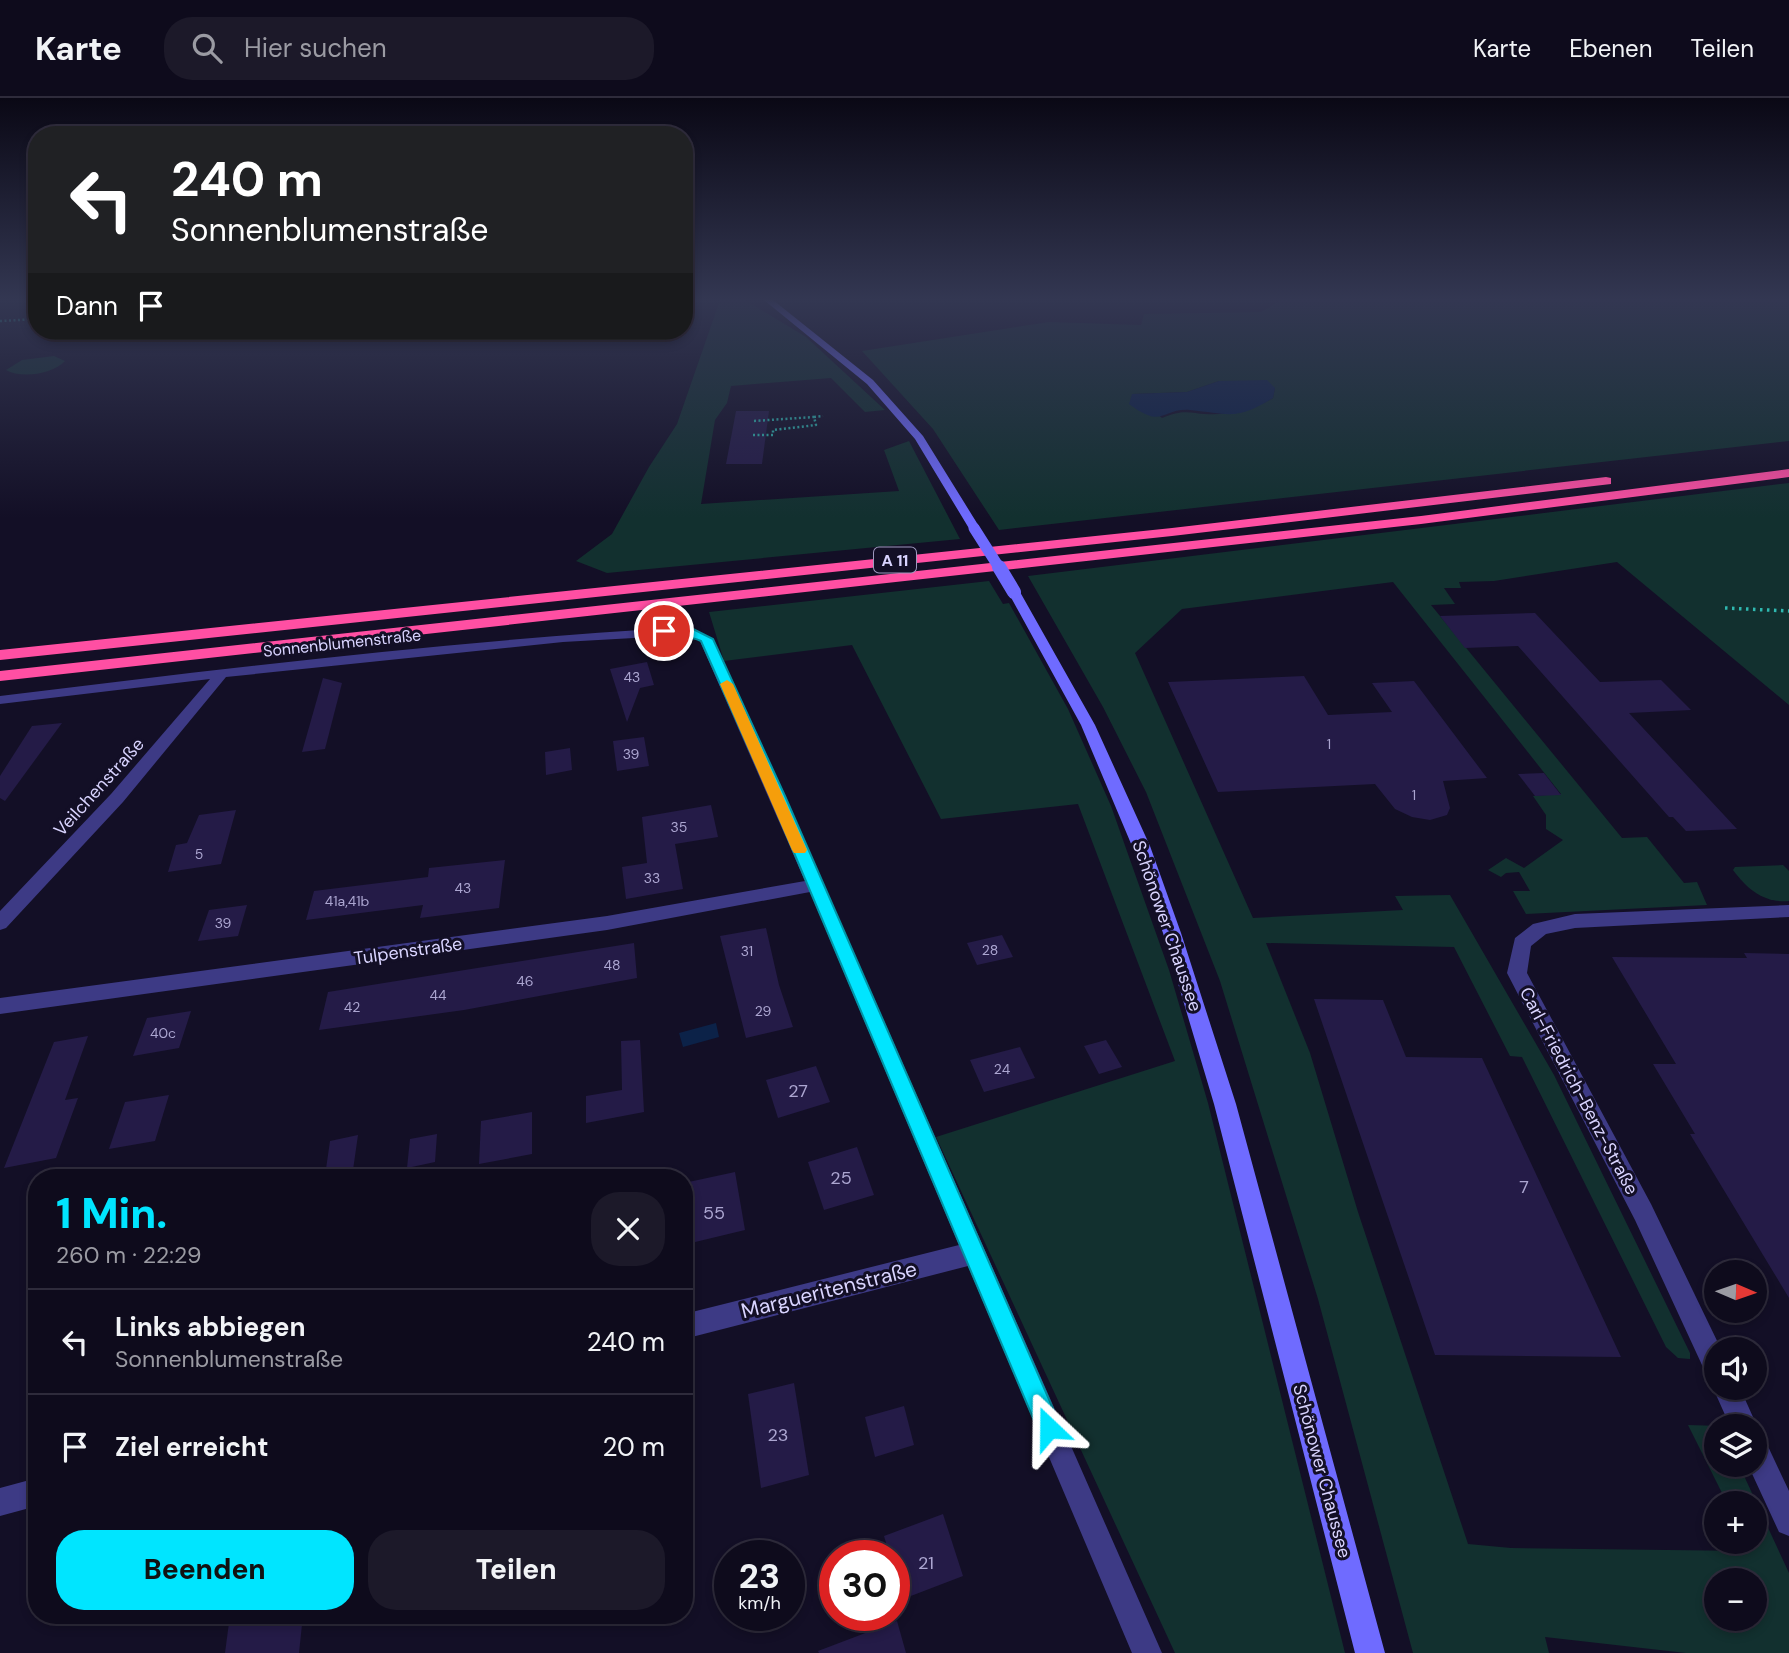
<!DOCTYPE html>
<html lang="de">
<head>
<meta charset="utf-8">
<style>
  body { margin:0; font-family:"DM Sans",sans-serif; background:#1c1929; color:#f1f3f6; height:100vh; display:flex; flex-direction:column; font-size:26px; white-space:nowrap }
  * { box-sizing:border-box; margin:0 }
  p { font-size:23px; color:#9b9ba3 }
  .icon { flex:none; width:38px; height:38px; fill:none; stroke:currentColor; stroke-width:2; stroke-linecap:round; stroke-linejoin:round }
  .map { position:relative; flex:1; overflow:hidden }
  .drawer { position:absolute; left:28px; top:1071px; width:665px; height:455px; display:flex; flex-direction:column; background:#0e0b1c; border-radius:28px; box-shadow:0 4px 10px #0003,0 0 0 2px #2e2b3b }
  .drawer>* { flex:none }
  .hud { position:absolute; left:28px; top:28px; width:665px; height:214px; border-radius:28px; box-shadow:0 4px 10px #0003,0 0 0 2px #2e2b3b; background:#202124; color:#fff; overflow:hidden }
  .needle { width:46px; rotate:92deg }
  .fabs { position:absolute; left:1704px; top:1162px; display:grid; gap:14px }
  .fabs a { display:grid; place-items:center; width:63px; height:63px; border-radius:50%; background:#0e0b1c; box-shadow:0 4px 10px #0003,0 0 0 2px #2e2b3b; font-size:35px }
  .speed { position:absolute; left:714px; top:1442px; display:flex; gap:14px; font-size:35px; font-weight:700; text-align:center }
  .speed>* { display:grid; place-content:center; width:91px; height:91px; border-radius:50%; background:#0e0b1c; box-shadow:0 4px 10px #0003,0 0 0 2px #2e2b3b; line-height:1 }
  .speed small { font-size:18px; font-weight:400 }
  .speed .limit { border:10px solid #d22; background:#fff; color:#111 }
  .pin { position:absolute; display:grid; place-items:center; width:60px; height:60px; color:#fff; margin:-30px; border:4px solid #fff; border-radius:50%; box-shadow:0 2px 7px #0007 }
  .me { position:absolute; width:77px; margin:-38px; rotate:337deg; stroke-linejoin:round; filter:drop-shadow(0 0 5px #0008) }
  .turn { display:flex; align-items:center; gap:24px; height:147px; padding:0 28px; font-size:32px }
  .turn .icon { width:91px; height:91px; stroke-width:2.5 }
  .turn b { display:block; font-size:49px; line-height:60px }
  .then { display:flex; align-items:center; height:66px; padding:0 28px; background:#0003; gap:14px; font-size:26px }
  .round { display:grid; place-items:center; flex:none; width:74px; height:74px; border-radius:28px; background:#1c1929 }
  .head { display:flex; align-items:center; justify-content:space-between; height:119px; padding:0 28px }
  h1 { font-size:42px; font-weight:800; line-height:52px; color:#00e5ff }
  .button { display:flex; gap:14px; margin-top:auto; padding:14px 28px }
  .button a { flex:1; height:80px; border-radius:28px; background:#00e5ff; color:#111; font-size:28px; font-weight:800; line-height:80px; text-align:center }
  .button a+a { background:#1c1929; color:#f1f3f6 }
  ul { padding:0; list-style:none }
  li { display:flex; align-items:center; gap:21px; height:105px; padding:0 28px; border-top:2px solid #2e2b3b }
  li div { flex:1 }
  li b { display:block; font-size:26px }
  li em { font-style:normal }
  header { display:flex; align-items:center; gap:42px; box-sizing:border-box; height:98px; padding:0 35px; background:#0e0b1c; border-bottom:2px solid #2e2b3b }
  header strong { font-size:33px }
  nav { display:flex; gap:38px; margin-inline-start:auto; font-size:24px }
  .search { width:490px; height:63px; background:#1c1929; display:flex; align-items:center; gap:18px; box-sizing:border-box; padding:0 24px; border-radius:28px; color:#9b9ba3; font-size:26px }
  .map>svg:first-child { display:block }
  .green { fill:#12302f; fill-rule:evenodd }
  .water { fill:#0c2248 }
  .building { fill:#241b47 }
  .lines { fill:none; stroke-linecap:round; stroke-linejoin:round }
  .path-far1 { stroke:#2fb8b0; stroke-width:2.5; stroke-dasharray:2 2.5; stroke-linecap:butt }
  .path { stroke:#2fb8b0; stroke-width:3.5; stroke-dasharray:2.5 4.5; stroke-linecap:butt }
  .street { fill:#3d3a85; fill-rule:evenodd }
  .secondary { fill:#6f6bff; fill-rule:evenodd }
  .highway { fill:#ff4fa3; fill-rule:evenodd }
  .secondary-bridge-far1 { stroke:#6f6bff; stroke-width:11 }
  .secondary-bridge { stroke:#6f6bff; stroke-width:14 }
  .route { fill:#00e5ff; stroke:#0095a6; stroke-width:2 }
  .slow { fill:#f59e0b }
  .labels { text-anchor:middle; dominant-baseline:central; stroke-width:6; stroke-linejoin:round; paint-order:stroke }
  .number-label { font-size:14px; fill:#aca6d1 }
  .shield { fill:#130f26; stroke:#9e99be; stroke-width:2 }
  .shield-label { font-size:16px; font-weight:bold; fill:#d9d4ff }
  .far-street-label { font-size:16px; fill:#d9d4ff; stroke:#130f26 }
  .street-label { font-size:18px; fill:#d9d4ff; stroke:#130f26 }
  .near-number-label { font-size:18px; fill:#aca6d1 }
  .near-street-label { font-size:21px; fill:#d9d4ff; stroke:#130f26 }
</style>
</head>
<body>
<header>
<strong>Karte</strong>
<div class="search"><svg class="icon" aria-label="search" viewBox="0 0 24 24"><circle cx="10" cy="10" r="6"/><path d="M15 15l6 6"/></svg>Hier suchen</div>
<nav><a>Karte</a><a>Ebenen</a><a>Teilen</a></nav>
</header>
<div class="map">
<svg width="1789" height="1555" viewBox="0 0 1789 1555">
  <rect width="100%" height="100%" fill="#130f26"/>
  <g class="green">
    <path d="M 720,202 L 745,202 L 806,239 L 885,312 L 865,314 L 831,280 L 731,288 L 727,305 L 715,322 L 701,406 L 899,393 L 884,352 L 909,343 L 960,441 L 607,475 L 576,463 L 612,436 L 649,369 L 677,326 Z"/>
    <path d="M 1281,202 L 1789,202 L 1789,343 L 999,432 L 933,331 L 862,253 L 1049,224 L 1141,227 L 1144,216 L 1261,214 ZM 1219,283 L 1275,290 L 1273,300 C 1255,311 1227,318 1204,316 C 1185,314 1182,312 1162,320 L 1133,296 L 1187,294 Z"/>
    <path d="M 54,258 L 65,263 C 53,276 21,281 6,272 L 22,262 Z"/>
    <path d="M 1789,385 L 1789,607 L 1617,464 L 1494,483 L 1459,484 L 1461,490 L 1444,490 L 1455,506 L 1431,507 L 1622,740 L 1647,739 L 1684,785 L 1697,784 L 1707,807 L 1526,816 L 1513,793 L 1530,793 L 1519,774 L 1506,775 L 1501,779 L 1488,772 L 1506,760 L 1524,770 L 1563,742 L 1546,731 L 1546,717 L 1533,698 L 1561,696 L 1393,484 L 1182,511 L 1135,555 L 1253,820 L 1403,812 L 1395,798 L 1450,797 L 1554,977 L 1690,1255 L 1690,1261 L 1678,1260 L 1666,1249 L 1522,959 L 1510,958 L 1454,849 L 1266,845 L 1310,955 L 1358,1114 L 1468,1446 L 1511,1450 L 1749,1453 L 1746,1444 L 1755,1444 L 1755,1405 L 1727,1405 L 1688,1327 L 1721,1328 L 1717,1328 L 1717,1367 L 1739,1367 L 1789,1475 L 1789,1555 L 1686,1555 L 1545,1539 L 1549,1555 L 1413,1555 L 1318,1201 L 1220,883 L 1146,694 L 1103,609 L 1028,478 ZM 1717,1482 L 1755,1482 L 1755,1521 L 1717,1521 Z"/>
    <path d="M 989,483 L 1003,506 L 1009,505 L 1068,611 L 1111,708 L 1169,872 L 1208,1005 L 1345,1555 L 1175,1555 L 936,1039 L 1175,963 L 1078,706 L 941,721 L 852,547 L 724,563 L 709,514 Z"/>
    <path d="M 1783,767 L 1789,773 L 1789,803 C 1764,805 1748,792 1733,772 L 1735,769 Z"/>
  </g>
  <g class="water">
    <path d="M 1267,282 L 1275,290 L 1273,300 C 1236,323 1230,316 1190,312 C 1161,310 1164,332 1129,306 L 1132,296 L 1187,294 L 1219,283 Z"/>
    <path d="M 716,925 L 719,939 L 683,949 L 679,935 Z"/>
  </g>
  <g class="building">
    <path d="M 736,313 L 769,313 L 762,366 L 726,366 Z"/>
    <path d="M 1535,515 L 1600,584 L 1661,582 L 1691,612 L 1629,615 L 1737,731 L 1686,733 L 1673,719 L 1669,719 L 1518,548 L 1465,550 L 1440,518 Z"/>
    <path d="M 647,564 L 654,587 L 640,590 L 627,624 L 610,571 Z"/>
    <path d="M 1304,578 L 1328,617 L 1392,614 L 1372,585 L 1414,583 L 1487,680 L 1443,683 L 1450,710 L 1447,717 L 1430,722 L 1412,719 L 1395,711 L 1375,686 L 1218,694 L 1168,584 Z"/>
    <path d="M 323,580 L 342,585 L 325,651 L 302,654 Z"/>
    <path d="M 62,625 L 5,703 L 0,700 L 0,678 L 32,628 Z"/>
    <path d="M 644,639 L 649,668 L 617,673 L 613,643 Z"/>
    <path d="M 570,650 L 572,672 L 546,677 L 545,654 Z"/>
    <path d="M 1544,675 L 1561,697 L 1535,698 L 1518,676 Z"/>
    <path d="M 711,707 L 718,739 L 675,746 L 683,791 L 626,801 L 622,769 L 647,765 L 642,719 Z"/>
    <path d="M 236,712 L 221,766 L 168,774 L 176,747 L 187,745 L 199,717 Z"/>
    <path d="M 505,762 L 499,810 L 420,820 L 423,807 L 306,822 L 314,793 L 428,779 L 429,770 Z"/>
    <path d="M 247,807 L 238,838 L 198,843 L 209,812 Z"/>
    <path d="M 766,830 L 779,887 L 793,929 L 746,940 L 720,838 Z"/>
    <path d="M 1002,837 L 1013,859 L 977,867 L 967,845 Z"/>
    <path d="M 634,845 L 637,880 L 464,912 L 319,932 L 328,894 Z"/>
    <path d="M 1744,855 L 1789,856 L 1789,1200 L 1690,1036 L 1695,1036 L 1653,966 L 1676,966 L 1612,859 L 1747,860 Z"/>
    <path d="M 1314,901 L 1383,902 L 1406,959 L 1482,960 L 1621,1259 L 1435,1257 Z"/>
    <path d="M 191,913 L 179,950 L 133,958 L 147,920 Z"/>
    <path d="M 88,938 L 65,1002 L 78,1000 L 56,1060 L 4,1070 L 54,944 Z"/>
    <path d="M 640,942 L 644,1014 L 586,1025 L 586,998 L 622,992 L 621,943 Z"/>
    <path d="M 1106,942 L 1122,969 L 1099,976 L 1084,948 Z"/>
    <path d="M 1020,949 L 1035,980 L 984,994 L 970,962 Z"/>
    <path d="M 816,968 L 830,1004 L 778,1020 L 766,982 Z"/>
    <path d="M 169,997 L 155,1043 L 109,1051 L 125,1004 Z"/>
    <path d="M 532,1014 L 532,1056 L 479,1066 L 481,1023 Z"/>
    <path d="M 437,1036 L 435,1064 L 407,1070 L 410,1041 Z"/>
    <path d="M 358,1037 L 353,1072 L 325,1078 L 330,1043 Z"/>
    <path d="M 857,1049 L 874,1097 L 824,1112 L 808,1064 Z"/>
    <path d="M 735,1074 L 745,1132 L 691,1145 L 684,1085 Z"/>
    <path d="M 794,1285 L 809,1377 L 761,1390 L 748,1296 Z"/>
    <path d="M 904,1308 L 914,1347 L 875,1359 L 865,1319 Z"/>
    <path d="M 943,1416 L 963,1478 L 903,1501 L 894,1472 L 894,1458 L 890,1458 L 884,1438 Z"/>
    <path d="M 230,1517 L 303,1517 L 299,1555 L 225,1555 Z"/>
    <path d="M 897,1523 L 906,1555 L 819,1555 L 818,1553 Z"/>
  </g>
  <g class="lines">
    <g class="path-far1">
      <path d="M 0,223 L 37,221"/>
      <path d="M 754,323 L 814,319"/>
      <path d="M 753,337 L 773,337 L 773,332 L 816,327 L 814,319 L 823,318"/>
    </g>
    <path class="path" d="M 1725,510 L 1789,513"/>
    <g class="street">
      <path d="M 689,529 L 713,541 L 785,698 L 1162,1555 L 1132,1555 L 968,1168 L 684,1241 L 684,1216 L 959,1147 L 810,794 L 607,832 L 0,916 L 0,900 L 607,818 L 805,783 L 700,543 L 687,537 L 563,544 L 226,579 L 123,704 L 6,830 L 0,832 L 0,813 L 111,696 L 210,581 L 0,606 L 0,598 C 229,570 459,542 689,529 Z"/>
      <path d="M 1789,807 L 1789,819 L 1575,830 L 1546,836 L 1531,848 L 1527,875 L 1651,1106 L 1721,1251 L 1717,1251 L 1717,1290 L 1740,1290 L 1757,1328 L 1755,1333 L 1755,1328 L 1730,1328 L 1713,1290 L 1716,1283 L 1708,1280 L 1635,1122 L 1507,875 L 1515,840 L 1533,826 L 1575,816 Z"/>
      <path d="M 1755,1339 L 1765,1342 L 1789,1393 L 1789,1438 L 1779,1434 L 1748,1367 L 1755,1367 Z"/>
      <path d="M 37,1380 L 37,1408 L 0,1418 L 0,1390 Z"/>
    </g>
    <g class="secondary">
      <path d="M 764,202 L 773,202 L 873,282 L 923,338 L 980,430 L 978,432 L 970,432 L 915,341 L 867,286 Z"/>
      <path d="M 1014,490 L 1020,494 L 1095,627 L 1150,748 L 1181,835 L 1236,1006 L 1385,1555 L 1355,1555 L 1214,1006 L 1163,835 L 1132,748 L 1081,627 L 1008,494 Z"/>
    </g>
    <g class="highway">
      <path d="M 1789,371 L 1789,379 L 1421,426 L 0,583 L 0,573 L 1421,418 Z"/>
      <path d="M 1606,379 L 1611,380 L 1611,386 L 1172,438 L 0,562 L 0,552 L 1172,430 Z"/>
    </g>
    <path class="secondary-bridge-far1" d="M 974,430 L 1000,471"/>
    <path class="secondary-bridge" d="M 999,469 L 1014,494"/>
  </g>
  <linearGradient id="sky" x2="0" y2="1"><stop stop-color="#0a0815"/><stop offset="0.48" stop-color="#333752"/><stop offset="1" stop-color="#333752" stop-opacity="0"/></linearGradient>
  <rect width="1789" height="420" fill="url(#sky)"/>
  <path class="route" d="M 689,529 L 713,541 L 785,698 L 1058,1322 L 1061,1330 L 1058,1339 L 1049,1342 L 1041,1339 L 770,698 L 701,543 C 687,536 668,540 658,533 L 664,530 Z"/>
  <path class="slow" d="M 727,582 L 733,586 L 807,752 L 805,755 L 794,755 L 792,752 L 720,586 Z"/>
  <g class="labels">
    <g class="number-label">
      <text x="632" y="579">43</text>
      <text x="1329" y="646">1</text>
      <text x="631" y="656">39</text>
      <text x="1414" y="697">1</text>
      <text x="679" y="729">35</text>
      <text x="199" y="756">5</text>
      <text x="652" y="780">33</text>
      <text x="463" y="790">43</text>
      <text x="347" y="803">41a,41b</text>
      <text x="223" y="825">39</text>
      <text x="990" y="852">28</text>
      <text x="747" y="853">31</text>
      <text x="612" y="867">48</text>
      <text x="525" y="883">46</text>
      <text x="438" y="897">44</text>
      <text x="352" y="909">42</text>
      <text x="763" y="913">29</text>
      <text x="163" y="935">40c</text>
      <text x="1002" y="971">24</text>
    </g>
    <rect class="shield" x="874" y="449.5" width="42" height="25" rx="5"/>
    <g class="shield-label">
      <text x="895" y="462">A 11</text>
    </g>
    <g class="far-street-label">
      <text transform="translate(342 545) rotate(-6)">Sonnenblumenstraße</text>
    </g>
    <g class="street-label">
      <text transform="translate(99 689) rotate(-48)">Veilchenstraße</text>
      <text transform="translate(1167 828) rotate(71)">Schönower Chaussee</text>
      <text transform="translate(408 853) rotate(-8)">Tulpenstraße</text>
      <text transform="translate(1579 993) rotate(62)">Carl-Friedrich-Benz-Straße</text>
      <text transform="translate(1322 1373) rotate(75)">Schönower Chaussee</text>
    </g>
    <g class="near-number-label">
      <text x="798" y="993">27</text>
      <text x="841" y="1080">25</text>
      <text x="1524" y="1089">7</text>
      <text x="714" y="1115">55</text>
      <text x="778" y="1337">23</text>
      <text x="926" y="1465">21</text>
    </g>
    <g class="near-street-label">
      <text transform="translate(829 1192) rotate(-14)">Margueritenstraße</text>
    </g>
  </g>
</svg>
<div class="fabs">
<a><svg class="needle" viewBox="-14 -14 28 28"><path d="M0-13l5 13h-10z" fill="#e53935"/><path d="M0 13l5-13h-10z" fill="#9b9ba3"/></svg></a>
<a><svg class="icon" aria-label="sound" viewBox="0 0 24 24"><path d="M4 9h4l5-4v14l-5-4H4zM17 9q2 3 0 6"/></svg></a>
<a><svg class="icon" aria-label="layers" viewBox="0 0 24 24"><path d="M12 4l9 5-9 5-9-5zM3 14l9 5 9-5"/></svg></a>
<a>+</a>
<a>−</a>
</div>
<div class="speed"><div>23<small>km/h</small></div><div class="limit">30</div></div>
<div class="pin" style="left:664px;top:533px;background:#d93025"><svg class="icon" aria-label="arrive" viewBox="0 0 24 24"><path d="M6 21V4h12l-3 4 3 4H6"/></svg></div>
<svg class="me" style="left:1049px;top:1330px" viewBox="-20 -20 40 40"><path d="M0-17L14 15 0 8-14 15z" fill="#00e5ff" stroke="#fff" stroke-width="4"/></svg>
<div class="hud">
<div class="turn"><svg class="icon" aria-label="left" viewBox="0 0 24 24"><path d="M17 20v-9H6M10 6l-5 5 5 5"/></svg><div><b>240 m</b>Sonnenblumenstraße</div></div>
<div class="then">Dann<svg class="icon" aria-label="arrive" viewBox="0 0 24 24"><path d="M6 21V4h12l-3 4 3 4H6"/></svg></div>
</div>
<section class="drawer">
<div class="head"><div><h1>1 Min.</h1><p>260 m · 22:29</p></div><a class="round"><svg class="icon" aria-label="close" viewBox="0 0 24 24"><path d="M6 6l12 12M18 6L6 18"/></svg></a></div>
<ul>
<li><svg class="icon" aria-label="left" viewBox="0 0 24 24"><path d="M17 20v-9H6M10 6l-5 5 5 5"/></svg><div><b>Links abbiegen</b><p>Sonnenblumenstraße</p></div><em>240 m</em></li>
<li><svg class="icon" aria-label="arrive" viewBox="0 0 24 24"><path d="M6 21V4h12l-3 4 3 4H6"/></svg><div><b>Ziel erreicht</b></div><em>20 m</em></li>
</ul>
<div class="button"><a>Beenden</a><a>Teilen</a></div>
</section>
</div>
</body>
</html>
